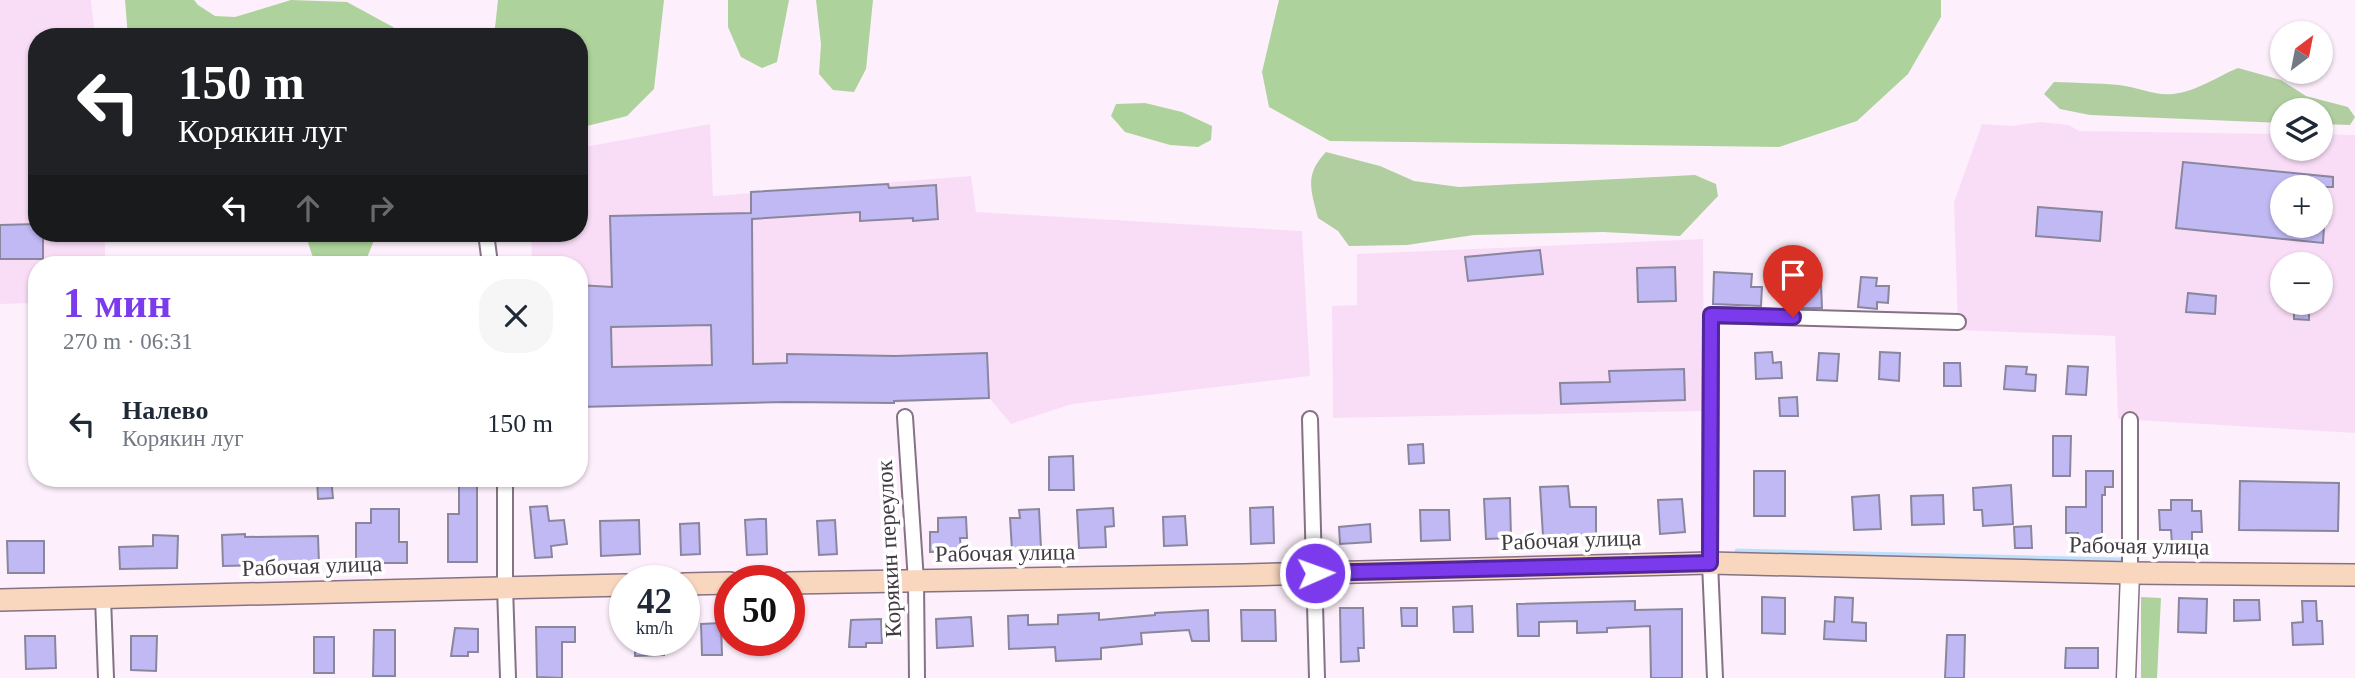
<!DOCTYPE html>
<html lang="ru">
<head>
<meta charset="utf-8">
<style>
  body { margin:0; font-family:Georgia,serif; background:#f6f6f7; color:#1f2937; height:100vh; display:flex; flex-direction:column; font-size:26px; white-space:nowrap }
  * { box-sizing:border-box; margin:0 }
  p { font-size:23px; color:#747a83 }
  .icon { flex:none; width:38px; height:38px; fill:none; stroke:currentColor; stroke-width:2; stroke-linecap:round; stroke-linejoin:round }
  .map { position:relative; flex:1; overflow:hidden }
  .drawer { position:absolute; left:28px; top:256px; width:560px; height:231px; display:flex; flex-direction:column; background:#fff; border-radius:28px; box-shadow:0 2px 5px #0004 }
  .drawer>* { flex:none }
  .top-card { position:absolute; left:28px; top:28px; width:560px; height:214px; border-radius:28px; box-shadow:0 2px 5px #0004; background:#202124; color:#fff; overflow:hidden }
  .needle { width:46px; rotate:32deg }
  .fabs { position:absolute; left:2270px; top:21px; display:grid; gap:14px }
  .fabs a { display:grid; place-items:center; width:63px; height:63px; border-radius:50%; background:#fff; box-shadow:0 2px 5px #0004; font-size:35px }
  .speed { position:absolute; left:609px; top:565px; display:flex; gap:14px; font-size:35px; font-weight:700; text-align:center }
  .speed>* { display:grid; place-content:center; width:91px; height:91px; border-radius:50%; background:#fff; box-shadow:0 2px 5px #0004; line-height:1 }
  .speed small { font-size:18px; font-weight:400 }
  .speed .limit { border:10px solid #d22; background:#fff; color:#111 }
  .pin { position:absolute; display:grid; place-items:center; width:60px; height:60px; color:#fff; margin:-72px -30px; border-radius:50% 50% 50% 0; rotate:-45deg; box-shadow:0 0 7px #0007 }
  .pin .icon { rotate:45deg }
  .me { position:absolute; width:77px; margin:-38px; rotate:88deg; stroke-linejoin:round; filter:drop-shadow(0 0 5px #0008) }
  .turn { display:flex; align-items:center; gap:24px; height:147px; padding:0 35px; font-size:32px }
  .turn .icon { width:91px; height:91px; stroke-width:2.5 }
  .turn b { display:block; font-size:49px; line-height:60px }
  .lanes { display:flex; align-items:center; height:66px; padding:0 35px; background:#0003; justify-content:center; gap:35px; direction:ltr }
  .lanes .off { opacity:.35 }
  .round { display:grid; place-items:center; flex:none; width:74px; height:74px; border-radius:28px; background:#f6f6f7 }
  .overview { display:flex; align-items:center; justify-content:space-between; height:119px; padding:0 35px }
  h1 { font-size:42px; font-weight:600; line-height:52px; color:#7c3aed }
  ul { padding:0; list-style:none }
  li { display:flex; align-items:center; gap:21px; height:98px; padding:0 35px }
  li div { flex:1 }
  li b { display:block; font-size:26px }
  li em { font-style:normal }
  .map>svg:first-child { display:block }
  .built { fill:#f9ddf7; fill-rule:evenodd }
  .green { fill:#b0cea0 }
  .forest { fill:#aed29b }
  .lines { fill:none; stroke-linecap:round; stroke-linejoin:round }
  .stream { stroke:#bfe0fa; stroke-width:5 }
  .building { fill:#c0b9f4; stroke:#89869e; stroke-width:2; fill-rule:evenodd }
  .minor-casing { stroke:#857284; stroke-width:18 }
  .tertiary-casing { stroke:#857284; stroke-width:21 }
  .secondary-casing { stroke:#857284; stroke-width:24 }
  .minor { stroke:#fff; stroke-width:14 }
  .tertiary { stroke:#fff; stroke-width:18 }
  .secondary { stroke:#f9d7bf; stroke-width:21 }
  .route-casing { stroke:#51269a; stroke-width:18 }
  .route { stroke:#7c3aed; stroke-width:12 }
  .labels { text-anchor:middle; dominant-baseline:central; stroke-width:7; stroke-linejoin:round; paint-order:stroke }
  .street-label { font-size:23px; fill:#423a42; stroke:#fff }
</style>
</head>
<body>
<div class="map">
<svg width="2355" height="678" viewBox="0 0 2355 678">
  <rect width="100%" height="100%" fill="#fdf0fc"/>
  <g class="built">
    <path d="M 0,0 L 91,0 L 95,37 L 37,37 L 37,233 L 105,233 L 105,264 L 37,264 L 37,303 L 0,304 Z"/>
    <path d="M 2040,122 L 2069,125 L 2079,131 L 2282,134 L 2282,149 L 2320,149 L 2321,134 L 2355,135 L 2355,433 L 2118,419 L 2115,336 L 1958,330 L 1954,202 L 1982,124 L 2012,126 ZM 2282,187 L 2320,187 L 2320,226 L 2282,226 ZM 2282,264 L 2320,264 L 2320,303 L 2282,303 Z"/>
    <path d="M 710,124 L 713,196 L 971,176 L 976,212 L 1302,231 L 1310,376 L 1072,404 L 1011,424 L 989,398 L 894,403 L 786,402 L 579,407 L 579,264 L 532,264 L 531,233 L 579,233 L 579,148 Z"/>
    <path d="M 1703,239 L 1704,411 L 1333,418 L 1332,306 L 1357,305 L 1357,254 Z"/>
  </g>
  <g class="green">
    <path d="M 2238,68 L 2281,80 L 2306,96 L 2348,107 L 2355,117 L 2350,125 L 2321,124 L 2320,110 L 2282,110 L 2282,123 L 2090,115 L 2060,109 L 2044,94 L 2054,82 C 2076,83 2098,83 2119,85 C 2138,87 2154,96 2173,94 C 2198,91 2216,77 2238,68 Z"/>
    <path d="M 1326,152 L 1380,166 L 1414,181 L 1459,187 L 1695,175 L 1716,184 L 1718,196 L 1680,236 L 1603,232 L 1474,235 L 1407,245 L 1349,246 L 1338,231 L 1318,218 C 1311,190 1304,175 1326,152 Z"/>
  </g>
  <g class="forest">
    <path d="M 125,0 L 194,0 L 198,5 L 215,16 L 235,17 L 291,0 L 347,2 L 393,27 L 398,37 L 128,37 Z"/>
    <path d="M 498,0 L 664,0 L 654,89 L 627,116 L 579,128 L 579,37 L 494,37 Z"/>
    <path d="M 728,0 L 789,0 L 777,62 L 762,68 L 741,57 L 728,27 Z"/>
    <path d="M 816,0 L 873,0 L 866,69 L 854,92 L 833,90 L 819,74 L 821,44 Z"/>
    <path d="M 1279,0 L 1941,0 L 1941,17 L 1908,74 L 1857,121 L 1779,147 L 1330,141 L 1269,107 L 1262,72 Z"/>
    <path d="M 1145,103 L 1182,112 L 1212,126 L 1211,140 L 1198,147 L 1170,145 L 1125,132 L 1111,116 L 1116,104 Z"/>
    <path d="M 305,233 L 377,233 L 366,260 L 357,264 L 315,264 Z"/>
    <path d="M 2141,597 L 2161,598 L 2157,678 L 2141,678 Z"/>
  </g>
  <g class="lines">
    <path class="stream" d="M 1737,551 L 2122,560"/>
  </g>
  <g class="building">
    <path d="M 2183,162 L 2333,177 L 2333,187 L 2282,187 L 2282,226 L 2324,226 L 2323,243 L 2176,228 Z"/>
    <path d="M 888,184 L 889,188 L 936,185 L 938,219 L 913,221 L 913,218 L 860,221 L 860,212 L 752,219 L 753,364 L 787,363 L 787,354 L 895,356 L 987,353 L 989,398 L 894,401 L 894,403 L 786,402 L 579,407 L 579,285 L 612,287 L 610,216 L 751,213 L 751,192 ZM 711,325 L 712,365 L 612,367 L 611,327 Z"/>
    <path d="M 2038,207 L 2102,212 L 2100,241 L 2036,236 Z"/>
    <path d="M 37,224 L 37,233 L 43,233 L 43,259 L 0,259 L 0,225 Z"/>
    <path d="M 1540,250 L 1543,274 L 1468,281 L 1465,257 Z"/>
    <path d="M 1675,267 L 1676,301 L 1638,302 L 1637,268 Z"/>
    <path d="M 1714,272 L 1752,274 L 1751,287 L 1762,287 L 1761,306 L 1713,304 Z"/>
    <path d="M 1861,277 L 1877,278 L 1876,286 L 1889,286 L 1888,303 L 1877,302 L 1877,309 L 1858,307 Z"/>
    <path d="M 1821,284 L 1822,308 L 1795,308 L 1794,285 Z"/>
    <path d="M 2188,293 L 2216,296 L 2215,314 L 2186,312 Z"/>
    <path d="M 2294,303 L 2309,303 L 2309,320 L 2294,319 Z"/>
    <path d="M 1772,352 L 1773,363 L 1781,362 L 1782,378 L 1756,379 L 1755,353 Z"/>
    <path d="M 1880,352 L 1900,353 L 1899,381 L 1879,379 Z"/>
    <path d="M 1819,353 L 1839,354 L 1837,381 L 1817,380 Z"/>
    <path d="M 1944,363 L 1960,363 L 1961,386 L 1944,386 Z"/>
    <path d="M 2006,366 L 2027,367 L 2026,374 L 2036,375 L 2035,391 L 2004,389 Z"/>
    <path d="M 2068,366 L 2088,367 L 2086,395 L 2066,394 Z"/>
    <path d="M 1684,369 L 1685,400 L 1561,404 L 1560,383 L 1610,382 L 1609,371 Z"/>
    <path d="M 1797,397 L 1798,416 L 1780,416 L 1779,398 Z"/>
    <path d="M 2053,436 L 2071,436 L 2070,476 L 2053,476 Z"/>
    <path d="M 1423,444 L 1424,463 L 1409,464 L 1408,445 Z"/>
    <path d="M 1073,456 L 1074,490 L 1049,490 L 1049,457 Z"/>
    <rect x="1754" y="471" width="31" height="45"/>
    <path d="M 2086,471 L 2113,471 L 2113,487 L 2105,487 L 2105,495 L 2102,495 L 2102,546 L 2077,546 L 2078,533 L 2066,533 L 2066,507 L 2086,507 Z"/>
    <path d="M 317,478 L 331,478 L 333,498 L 318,499 Z"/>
    <path d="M 459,478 L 477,478 L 477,562 L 448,562 L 448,514 L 459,514 Z"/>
    <path d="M 2240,481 L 2339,483 L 2338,531 L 2239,530 Z"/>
    <path d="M 2011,485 L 2013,524 L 1983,526 L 1982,510 L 1974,510 L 1973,488 Z"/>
    <path d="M 1568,486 L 1570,507 L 1596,507 L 1596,534 L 1543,536 L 1540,487 Z"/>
    <path d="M 1879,495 L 1881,529 L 1854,530 L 1852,497 Z"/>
    <path d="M 1943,495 L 1944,524 L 1912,525 L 1911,496 Z"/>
    <path d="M 1510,498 L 1511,538 L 1486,539 L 1484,499 Z"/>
    <path d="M 1682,499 L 1685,532 L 1660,534 L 1658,500 Z"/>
    <path d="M 2171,500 L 2192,500 L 2192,511 L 2201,511 L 2202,532 L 2192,532 L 2192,544 L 2172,545 L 2171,530 L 2160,530 L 2159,510 L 2171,510 Z"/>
    <path d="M 547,506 L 549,521 L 564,520 L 567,544 L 551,546 L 552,557 L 535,558 L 530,507 Z"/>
    <path d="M 1273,507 L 1274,543 L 1251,544 L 1250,508 Z"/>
    <path d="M 1113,508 L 1114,526 L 1105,527 L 1106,547 L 1079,548 L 1077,510 Z"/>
    <path d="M 371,509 L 399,509 L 399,542 L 407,542 L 407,563 L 356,563 L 356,523 L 371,523 Z"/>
    <path d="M 1039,509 L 1041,548 L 1012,550 L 1010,518 L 1020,518 L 1019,510 Z"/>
    <path d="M 1420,510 L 1449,510 L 1450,540 L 1421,541 Z"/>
    <path d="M 1185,516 L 1187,545 L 1164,546 L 1163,517 Z"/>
    <path d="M 966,517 L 967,538 L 960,538 L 961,551 L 930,552 L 930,532 L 938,532 L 938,518 Z"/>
    <path d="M 759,519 L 766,519 L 767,554 L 747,555 L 745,520 Z"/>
    <path d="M 639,520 L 640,554 L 601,556 L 600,521 Z"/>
    <path d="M 835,520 L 837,554 L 819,555 L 817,521 Z"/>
    <path d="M 699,523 L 700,554 L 681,555 L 680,524 Z"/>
    <path d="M 1370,524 L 1371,542 L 1340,544 L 1339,527 Z"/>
    <path d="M 2031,526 L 2032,548 L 2015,548 L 2014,527 Z"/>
    <path d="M 245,534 L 245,537 L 318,536 L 319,564 L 223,566 L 222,535 Z"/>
    <path d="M 153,535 L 178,536 L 177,568 L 120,569 L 119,547 L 153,546 Z"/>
    <path d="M 7,541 L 44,541 L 44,573 L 8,573 Z"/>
    <path d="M 1762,597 L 1785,598 L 1785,634 L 1762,633 Z"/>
    <path d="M 1835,597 L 1853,598 L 1852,622 L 1866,623 L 1866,641 L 1824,639 L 1825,621 L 1834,622 Z"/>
    <path d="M 2179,598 L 2207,599 L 2206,633 L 2178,632 Z"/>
    <path d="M 2234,600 L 2259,600 L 2260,620 L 2234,621 Z"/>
    <path d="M 1635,601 L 1635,610 L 1682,609 L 1682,678 L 1651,678 L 1650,626 L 1607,628 L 1607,632 L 1577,633 L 1577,621 L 1539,622 L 1539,636 L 1518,636 L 1517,604 Z"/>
    <path d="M 2302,601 L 2316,601 L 2317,621 L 2322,621 L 2323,644 L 2293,645 L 2292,623 L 2303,622 Z"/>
    <path d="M 1472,606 L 1473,632 L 1454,632 L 1453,607 Z"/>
    <path d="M 1340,608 L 1363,608 L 1364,648 L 1358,648 L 1359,661 L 1341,662 Z"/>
    <path d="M 1401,608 L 1417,608 L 1417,626 L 1402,626 Z"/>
    <path d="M 1208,610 L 1209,641 L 1192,641 L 1189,630 L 1141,633 L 1142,644 L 1101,648 L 1101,659 L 1056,661 L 1055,647 L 1009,649 L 1008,616 L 1028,615 L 1028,625 L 1058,624 L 1058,615 L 1099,613 L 1099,620 L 1155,615 L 1155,613 Z"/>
    <path d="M 1241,610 L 1275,610 L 1276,641 L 1242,641 Z"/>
    <path d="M 971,617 L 973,646 L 937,648 L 936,619 Z"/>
    <path d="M 881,619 L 882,643 L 866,643 L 866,647 L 849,647 L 851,620 Z"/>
    <path d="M 721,623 L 722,655 L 702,655 L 701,624 Z"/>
    <path d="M 536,627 L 575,627 L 575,642 L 562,642 L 562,678 L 537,677 Z"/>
    <path d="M 455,628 L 478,629 L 478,652 L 468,652 L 468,656 L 451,656 Z"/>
    <path d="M 374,630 L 395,630 L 395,676 L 373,676 Z"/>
    <path d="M 1947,635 L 1965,635 L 1964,678 L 1945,678 Z"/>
    <path d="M 25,636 L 55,636 L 56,668 L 26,669 Z"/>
    <path d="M 131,636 L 157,636 L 156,671 L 131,670 Z"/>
    <rect x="314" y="637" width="20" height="36"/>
    <path d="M 635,640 L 664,640 L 664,655 L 635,656 Z"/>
    <path d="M 2066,648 L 2098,648 L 2098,668 L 2065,668 Z"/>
  </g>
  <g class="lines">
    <g class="minor-casing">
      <g id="minor">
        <path d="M 486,233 L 490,264"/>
        <path d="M 905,417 L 916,581 L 917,678"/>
        <path d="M 1310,419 L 1317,678"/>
        <path d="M 505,478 L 505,587 L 508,678"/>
        <path d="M 2130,573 L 2130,420"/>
        <path d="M 103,598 L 106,678"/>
        <path d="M 1715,678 L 1710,563 L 1711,315 L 1958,322"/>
      </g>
    </g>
    <g class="tertiary-casing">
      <path id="tertiary" d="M 2126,678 L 2130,573"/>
    </g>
    <g class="secondary-casing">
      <g id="secondary">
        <path d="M 789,583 L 1244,575 L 1710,563 L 2130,573 L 2355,575"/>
        <path d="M 684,584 L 730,583"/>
        <path d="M 0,600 L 625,585"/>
      </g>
    </g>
    <use href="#minor" class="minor"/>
    <use href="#tertiary" class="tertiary"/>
    <use href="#secondary" class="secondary"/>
  </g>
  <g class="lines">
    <g class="route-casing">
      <path id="route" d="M 1315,573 L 1710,563 L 1711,315 L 1793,317"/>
    </g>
    <use href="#route" class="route"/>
  </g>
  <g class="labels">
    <g class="street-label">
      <text transform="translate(1571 540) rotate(-2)">Рабочая улица</text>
      <text transform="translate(2139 546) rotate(1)">Рабочая улица</text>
      <text transform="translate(889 549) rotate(-93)">Корякин переулок</text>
      <text transform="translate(1005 553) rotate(-1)">Рабочая улица</text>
      <text transform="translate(312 566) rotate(-2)">Рабочая улица</text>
    </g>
  </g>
</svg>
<div class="fabs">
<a><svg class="needle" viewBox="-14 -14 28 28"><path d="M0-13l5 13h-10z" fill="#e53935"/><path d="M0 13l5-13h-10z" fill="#747a83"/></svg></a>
<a><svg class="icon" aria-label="layers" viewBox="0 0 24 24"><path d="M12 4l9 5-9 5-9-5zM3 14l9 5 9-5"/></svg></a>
<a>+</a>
<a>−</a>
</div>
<div class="speed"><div>42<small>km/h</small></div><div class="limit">50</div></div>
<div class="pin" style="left:1793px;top:317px;background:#d93025"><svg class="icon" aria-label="arrive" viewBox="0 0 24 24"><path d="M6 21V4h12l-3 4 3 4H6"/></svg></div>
<svg class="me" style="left:1315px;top:573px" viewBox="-20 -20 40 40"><circle r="17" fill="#7c3aed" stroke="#fff" stroke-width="3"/><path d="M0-11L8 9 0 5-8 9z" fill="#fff"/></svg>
<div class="top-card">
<div class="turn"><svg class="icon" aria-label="left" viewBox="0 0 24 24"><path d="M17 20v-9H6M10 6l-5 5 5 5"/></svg><div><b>150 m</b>Корякин луг</div></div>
<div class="lanes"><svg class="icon" aria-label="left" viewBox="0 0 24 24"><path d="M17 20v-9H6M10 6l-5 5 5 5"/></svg><svg class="icon off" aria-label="ahead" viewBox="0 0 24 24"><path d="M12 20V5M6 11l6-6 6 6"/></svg><svg class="icon off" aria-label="right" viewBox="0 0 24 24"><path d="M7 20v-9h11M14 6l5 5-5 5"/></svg></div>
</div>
<section class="drawer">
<div class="overview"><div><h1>1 мин</h1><p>270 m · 06:31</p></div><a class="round"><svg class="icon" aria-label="close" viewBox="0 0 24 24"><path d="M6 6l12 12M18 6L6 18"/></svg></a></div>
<ul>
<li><svg class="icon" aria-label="left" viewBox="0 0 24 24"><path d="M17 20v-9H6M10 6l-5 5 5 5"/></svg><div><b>Налево</b><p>Корякин луг</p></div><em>150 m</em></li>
</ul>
</section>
</div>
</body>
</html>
